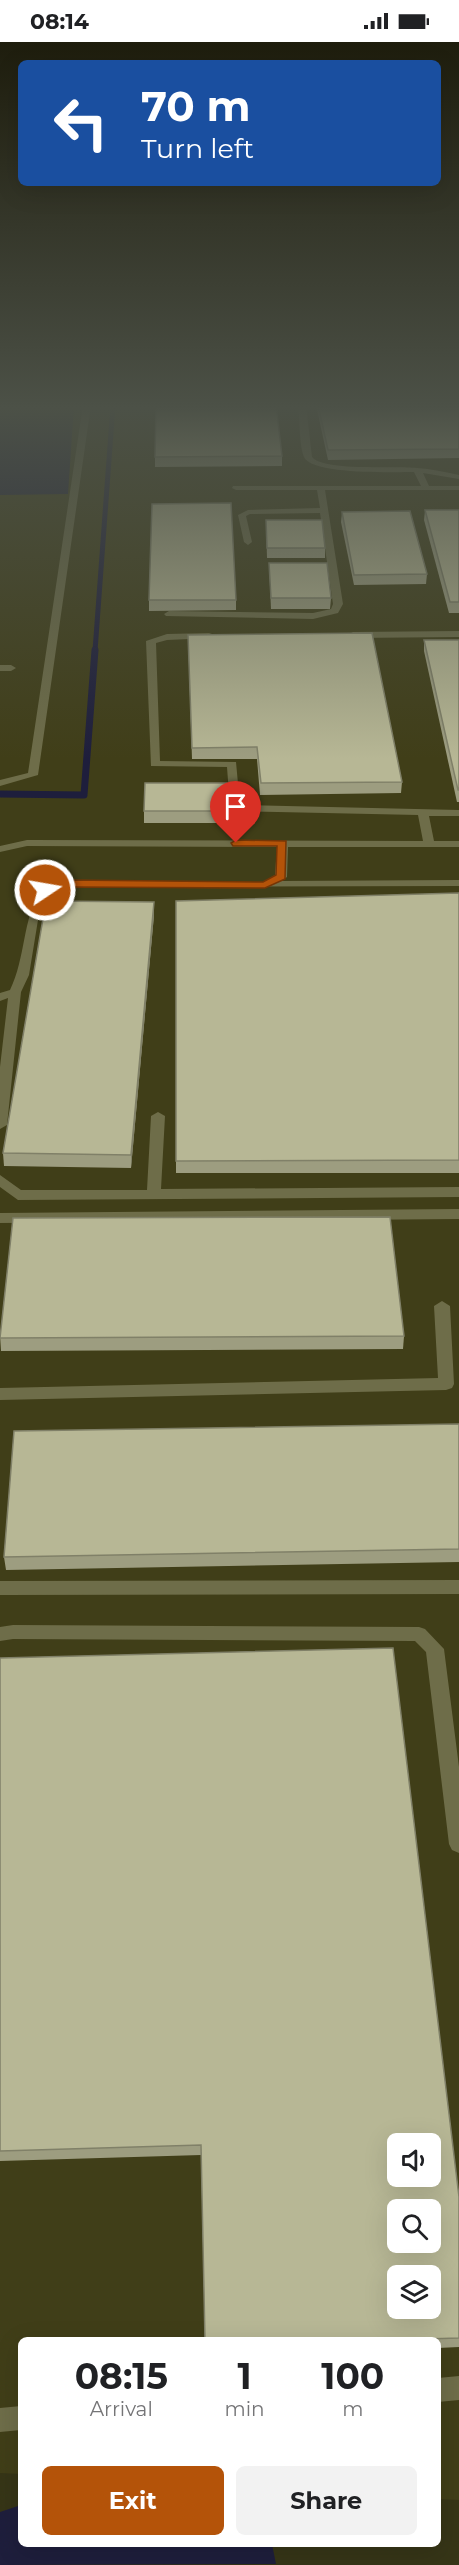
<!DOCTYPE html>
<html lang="en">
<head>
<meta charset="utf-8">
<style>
  body { margin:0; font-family:Montserrat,sans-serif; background:#f2f2f2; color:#202124; height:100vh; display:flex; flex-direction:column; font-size:22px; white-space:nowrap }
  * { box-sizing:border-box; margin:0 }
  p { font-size:20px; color:#757577 }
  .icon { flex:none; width:33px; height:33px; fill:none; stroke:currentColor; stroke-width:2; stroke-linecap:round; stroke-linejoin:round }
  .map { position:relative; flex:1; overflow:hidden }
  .side { position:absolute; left:18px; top:2295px; width:423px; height:210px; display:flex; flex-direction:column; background:#fff; border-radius:9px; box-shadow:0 6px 24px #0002 }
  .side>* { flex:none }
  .hud { position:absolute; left:18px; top:18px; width:423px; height:126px; border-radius:9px; box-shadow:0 6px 24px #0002; background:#1a4fa0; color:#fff; overflow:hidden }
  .buttons { position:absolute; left:387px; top:2091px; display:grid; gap:12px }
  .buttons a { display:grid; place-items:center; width:54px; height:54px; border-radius:9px; background:#fff; box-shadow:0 6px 24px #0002; font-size:30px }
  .pin { position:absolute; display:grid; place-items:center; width:51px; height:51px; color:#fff; margin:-62px -26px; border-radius:50% 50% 50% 0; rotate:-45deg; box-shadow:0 0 6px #0007 }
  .pin .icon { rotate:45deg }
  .me { position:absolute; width:66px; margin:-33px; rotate:78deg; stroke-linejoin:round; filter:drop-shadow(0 0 4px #0008) }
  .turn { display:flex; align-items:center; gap:21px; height:126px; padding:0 24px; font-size:27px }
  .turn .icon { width:78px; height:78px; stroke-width:2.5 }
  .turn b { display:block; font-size:42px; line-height:51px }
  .eta { display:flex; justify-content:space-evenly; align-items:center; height:102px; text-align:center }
  .eta b { font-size:36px; font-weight:700; line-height:42px }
  .primary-button { display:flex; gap:12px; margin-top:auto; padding:12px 24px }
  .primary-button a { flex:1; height:69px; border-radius:9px; background:#b45309; color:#fff; font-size:24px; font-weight:700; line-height:69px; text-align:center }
  .primary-button a+a { background:#f2f2f2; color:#202124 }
  .status { display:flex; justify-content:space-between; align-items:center; height:42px; padding:0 30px; background:#fff; direction:ltr }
  .status svg { height:16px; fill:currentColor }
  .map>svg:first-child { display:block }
  .built { fill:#403e18; fill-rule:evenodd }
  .water { fill:#1e1e3c }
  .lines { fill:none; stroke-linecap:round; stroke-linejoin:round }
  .stream-far1 { stroke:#1e1e3c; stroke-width:5 }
  .stream { stroke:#1e1e3c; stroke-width:7 }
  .minor { fill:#6e6d49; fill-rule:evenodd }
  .wall { fill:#9d9d80 }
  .shaded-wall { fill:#808068 }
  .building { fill:#b7b795; stroke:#808068; stroke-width:1.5; fill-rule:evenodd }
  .route { fill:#b45309; stroke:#753606; stroke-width:1.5 }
</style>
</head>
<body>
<div class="status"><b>08:14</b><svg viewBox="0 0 49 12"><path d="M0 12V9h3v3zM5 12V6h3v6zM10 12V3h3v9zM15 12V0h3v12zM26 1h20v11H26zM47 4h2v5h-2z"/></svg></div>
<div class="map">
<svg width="459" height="2523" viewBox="0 0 459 2523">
  <rect width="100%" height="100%" fill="#363517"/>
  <path class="built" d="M 0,363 L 459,363 L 459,2458 L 438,2457 L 438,2298 L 21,2298 L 21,2432 L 0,2431 ZM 398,2102 L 430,2102 L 430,2134 L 398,2134 ZM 398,2168 L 430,2168 L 430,2200 L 398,2200 ZM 398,2234 L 430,2234 L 430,2266 L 398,2266 Z"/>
  <g class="water">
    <path d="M 0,363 L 74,363 L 68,452 L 0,453 Z"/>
    <path d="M 21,2463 L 21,2502 L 272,2502 L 276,2522 L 0,2523 L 0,2470 Z"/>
  </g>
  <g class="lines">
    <path class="stream-far1" d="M 95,609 L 113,363"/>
    <path class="stream" d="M 0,752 L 84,753 L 95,608"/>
    <g class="minor">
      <path d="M 83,363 L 91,363 L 38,733 L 0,744 L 0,738 L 28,731 Z"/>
      <path d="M 298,363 L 306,363 L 312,415 C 325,430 396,423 417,426 C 431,427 445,430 459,433 L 459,437 L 423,431 L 429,444 L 459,444 L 459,448 L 325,448 L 343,562 L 338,571 L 313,577 L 166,574 L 164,572 L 169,569 L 313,571 L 331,567 L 333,562 L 320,471 L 250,472 L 246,474 L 252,500 L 248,503 L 244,500 L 238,473 L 248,468 L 320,466 L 317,448 L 236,448 L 232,446 L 233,444 L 421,444 L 414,430 C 395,430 312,433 304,415 C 299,403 300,377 298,363 Z"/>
      <path d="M 459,589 L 459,595 L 353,596 L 348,593 L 353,590 Z"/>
      <path d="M 209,591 L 212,592 L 212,596 L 167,598 L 156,601 L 160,719 L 236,720 L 240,763 L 459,768 L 459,774 L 429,774 L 434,799 L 459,799 L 459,805 L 288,805 L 287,835 L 281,839 L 459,838 L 459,844 L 69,845 L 50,850 L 38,878 L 29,933 L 21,950 L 7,1083 L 0,1087 L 0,1025 L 8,956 L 0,959 L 0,951 L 10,948 C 26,915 22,879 41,846 L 69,839 L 263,840 L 275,833 L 277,805 L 27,804 L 0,810 L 0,804 L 27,798 L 423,799 L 418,773 L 235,769 L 230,766 L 227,725 L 151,724 L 146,599 L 167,592 Z"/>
      <path d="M 0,623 L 11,623 L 16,626 L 11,629 L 0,629 Z"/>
      <path d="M 158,1070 L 165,1074 L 161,1147 L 459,1145 L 459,1155 L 18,1158 L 0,1145 L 0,1133 L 21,1148 L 147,1148 L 151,1074 Z"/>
      <path d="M 459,1167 L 459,1177 L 0,1181 L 0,1171 Z"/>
      <path d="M 442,1259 L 450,1264 L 454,1342 L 452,1346 L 446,1348 L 0,1358 L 0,1346 L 438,1336 L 434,1264 Z"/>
      <path d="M 459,1538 L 459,1552 L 0,1553 L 0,1539 Z"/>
      <path d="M 13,1583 L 419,1585 L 425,1587 L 444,1607 L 459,1725 L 459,1811 L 452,1808 L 449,1802 L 426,1610 L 415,1599 L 13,1597 L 0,1599 L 0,1585 Z"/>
      <path d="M 459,2334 L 459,2358 L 438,2360 L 438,2336 Z"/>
      <path d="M 21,2364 L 21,2388 L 0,2390 L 0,2366 Z"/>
    </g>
  </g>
  <g class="wall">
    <path d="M 316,363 L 459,363 L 459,418 L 459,416 L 328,418 Z"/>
    <path d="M 282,414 L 282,424 L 155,425 L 155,415 Z"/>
    <path d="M 425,468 L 459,468 L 459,571 L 449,571 L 424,478 Z"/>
    <path d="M 342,470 L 427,532 L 426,542 L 354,543 L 341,480 Z"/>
    <path d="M 266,478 L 325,506 L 325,516 L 267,516 Z"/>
    <path d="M 269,521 L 331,556 L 330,567 L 271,567 Z"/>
    <path d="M 149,558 L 236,558 L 236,568 L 149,569 Z"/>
    <path d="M 188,593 L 402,740 L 401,751 L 260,753 L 257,717 L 192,717 Z"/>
    <path d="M 424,598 L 459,598 L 459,760 L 457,760 L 424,609 Z"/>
    <path d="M 227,741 L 227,781 L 144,781 L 144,769 Z"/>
    <path d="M 459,851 L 459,1131 L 176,1131 L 176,1119 Z"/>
    <path d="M 154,860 L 154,873 L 131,1126 L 4,1124 L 3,1111 Z"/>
    <path d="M 0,1293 L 404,1294 L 403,1307 L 1,1309 Z"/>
    <path d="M 459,1382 L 459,1520 L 6,1528 L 4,1515 Z"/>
    <path d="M 0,1616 L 459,2155 L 459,2305 L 438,2306 L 438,2298 L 205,2298 L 201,2113 L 0,2119 Z"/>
  </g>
  <path class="shaded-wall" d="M 154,860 L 154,873 L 131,1126 L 131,1113 Z"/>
  <g class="building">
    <path d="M 156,363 L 276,363 L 282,414 L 155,415 Z"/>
    <path d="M 318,363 L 459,363 L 459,407 L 328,408 Z"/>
    <path d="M 231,461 L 236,558 L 149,558 L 152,462 Z"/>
    <path d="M 425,468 L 459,468 L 459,560 L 450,560 Z"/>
    <path d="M 410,469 L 427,532 L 354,533 L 342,470 Z"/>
    <path d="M 266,478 L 322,478 L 325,506 L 267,506 Z"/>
    <path d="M 269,521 L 327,521 L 331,556 L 271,556 Z"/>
    <path d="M 372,591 L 402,740 L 261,741 L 257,705 L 192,706 L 188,593 Z"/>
    <path d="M 424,598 L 459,598 L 459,748 L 458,748 Z"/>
    <path d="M 145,741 L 227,741 L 227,769 L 144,769 Z"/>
    <path d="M 459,851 L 459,1118 L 176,1119 L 176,859 Z"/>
    <path d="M 46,859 L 154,860 L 131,1113 L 3,1111 Z"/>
    <path d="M 390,1175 L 404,1294 L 0,1296 L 13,1176 Z"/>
    <path d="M 459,1382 L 459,1507 L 4,1515 L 14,1389 Z"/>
    <path d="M 393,1606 L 459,2155 L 459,2296 L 392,2298 L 205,2298 L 201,2103 L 0,2109 L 0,1616 ZM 398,2102 L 430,2102 L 430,2134 L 398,2134 ZM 398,2168 L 430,2168 L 430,2200 L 398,2200 ZM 398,2234 L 430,2234 L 430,2266 L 398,2266 Z"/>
  </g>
  <linearGradient id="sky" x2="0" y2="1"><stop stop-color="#1e1d0d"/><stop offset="0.51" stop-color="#4c5147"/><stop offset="1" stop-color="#4c5147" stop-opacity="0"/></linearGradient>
  <rect width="459" height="717" fill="url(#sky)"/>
  <path class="route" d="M 236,798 L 286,799 L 285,837 L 265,846 L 69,845 L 45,851 L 39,848 L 69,838 L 263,840 L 276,833 L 277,804 L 233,804 L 231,801 Z"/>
</svg>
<div class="buttons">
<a><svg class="icon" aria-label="sound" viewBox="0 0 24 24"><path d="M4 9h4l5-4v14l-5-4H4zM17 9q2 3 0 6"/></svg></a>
<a><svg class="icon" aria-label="search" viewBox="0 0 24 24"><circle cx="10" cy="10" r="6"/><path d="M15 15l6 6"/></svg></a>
<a><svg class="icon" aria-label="layers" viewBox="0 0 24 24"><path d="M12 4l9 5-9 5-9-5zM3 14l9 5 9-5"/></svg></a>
</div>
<div class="pin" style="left:236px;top:801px;background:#d93025"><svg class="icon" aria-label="arrive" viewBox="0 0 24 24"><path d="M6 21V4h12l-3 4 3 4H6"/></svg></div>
<svg class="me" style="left:45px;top:848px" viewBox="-20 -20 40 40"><circle r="17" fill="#b45309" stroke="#fff" stroke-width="3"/><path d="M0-11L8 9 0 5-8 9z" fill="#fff"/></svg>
<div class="hud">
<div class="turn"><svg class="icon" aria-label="left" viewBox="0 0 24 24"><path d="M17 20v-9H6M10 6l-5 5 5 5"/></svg><div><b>70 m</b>Turn left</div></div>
</div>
<section class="side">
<div class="eta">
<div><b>08:15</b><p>Arrival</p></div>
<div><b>1</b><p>min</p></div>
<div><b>100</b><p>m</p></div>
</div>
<div class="primary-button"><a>Exit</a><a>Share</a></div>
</section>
</div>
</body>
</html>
